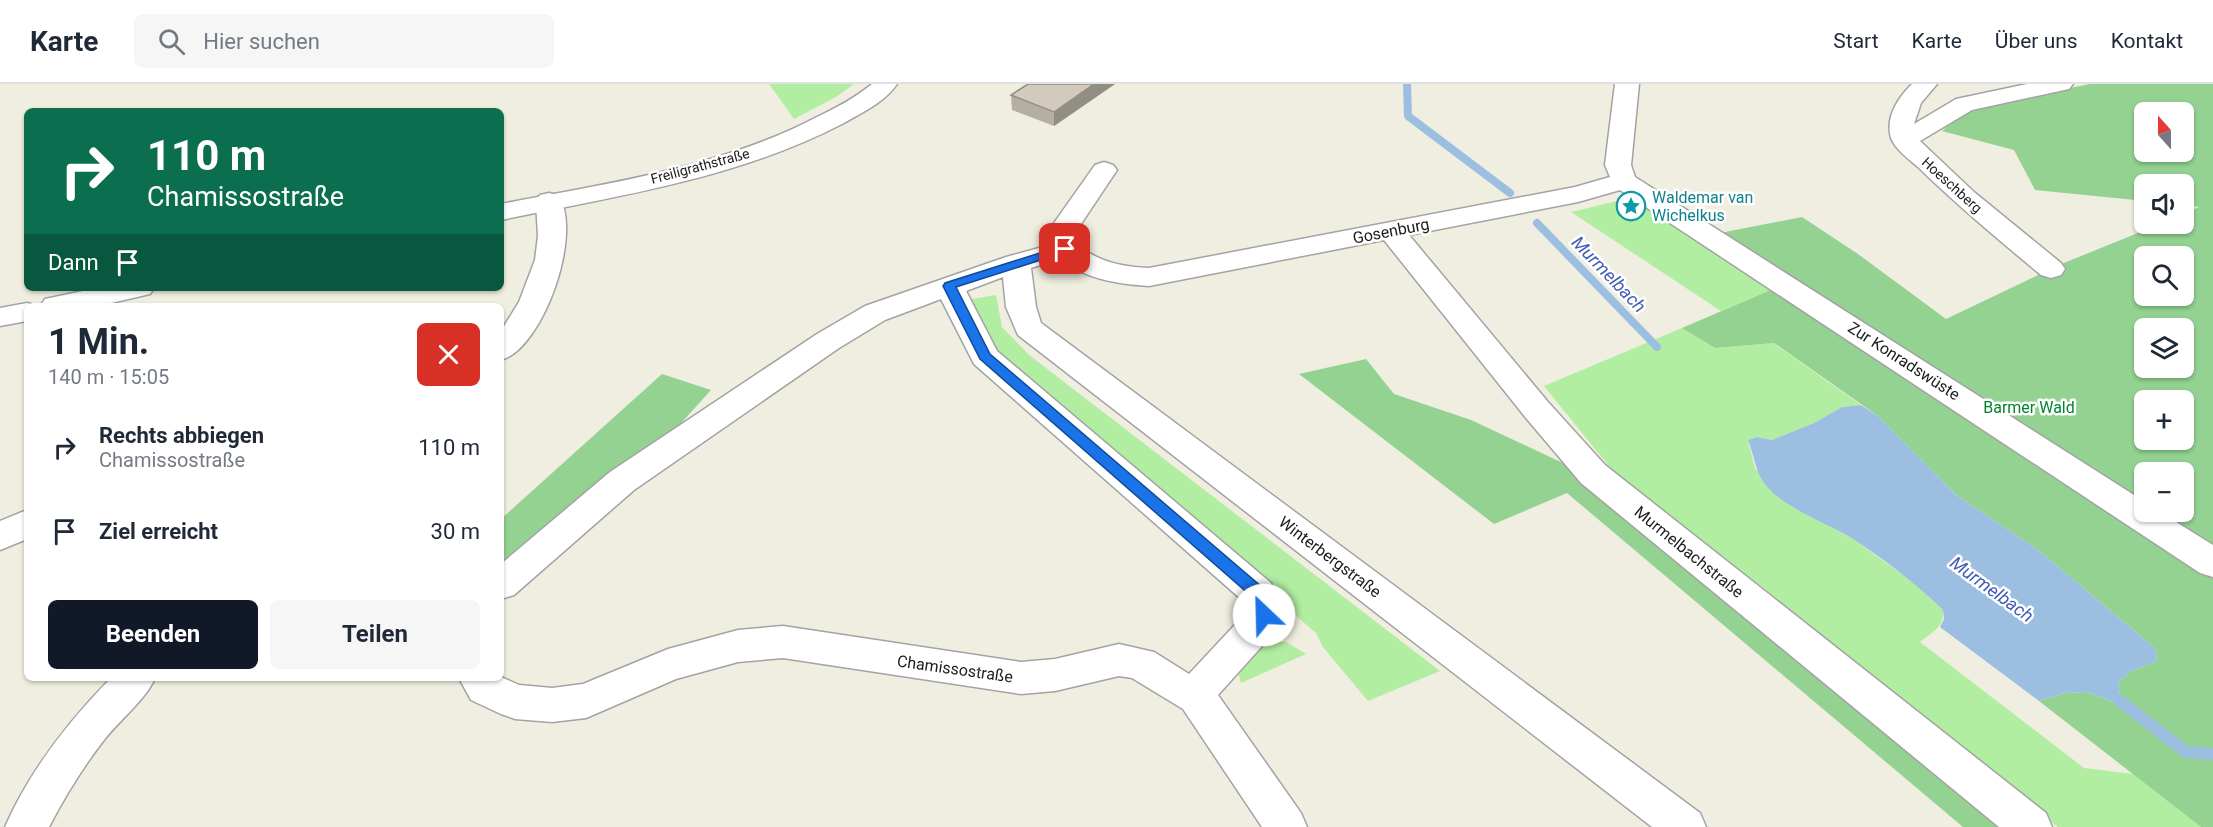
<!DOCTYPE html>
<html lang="de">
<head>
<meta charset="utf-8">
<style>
  body { margin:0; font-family:Roboto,sans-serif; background:#f6f6f7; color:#1f2937; height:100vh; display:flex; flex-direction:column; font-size:22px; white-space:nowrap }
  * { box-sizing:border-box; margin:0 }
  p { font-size:20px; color:#747a83 }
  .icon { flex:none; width:33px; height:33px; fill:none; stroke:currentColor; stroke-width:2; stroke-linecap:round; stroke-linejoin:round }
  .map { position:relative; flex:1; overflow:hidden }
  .panel { position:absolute; left:24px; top:219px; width:480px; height:378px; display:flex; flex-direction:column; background:#fff; border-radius:9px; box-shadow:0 2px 4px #0004 }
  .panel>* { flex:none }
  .top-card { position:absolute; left:24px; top:24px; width:480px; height:183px; border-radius:9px; box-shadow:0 2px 4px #0004; background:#0b6e4f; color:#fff; overflow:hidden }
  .needle { width:39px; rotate:339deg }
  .controls { position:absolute; left:2134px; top:18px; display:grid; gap:12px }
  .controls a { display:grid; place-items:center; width:60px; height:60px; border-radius:9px; background:#fff; box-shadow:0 2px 4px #0004; font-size:30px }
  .pin { position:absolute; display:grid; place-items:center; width:51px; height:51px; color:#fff; margin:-26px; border-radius:12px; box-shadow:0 3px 9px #0006 }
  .me { position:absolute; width:66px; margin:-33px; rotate:336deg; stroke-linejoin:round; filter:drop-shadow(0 0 4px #0008) }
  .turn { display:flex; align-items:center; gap:21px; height:126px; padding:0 24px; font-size:27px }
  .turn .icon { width:78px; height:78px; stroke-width:2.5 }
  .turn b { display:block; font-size:42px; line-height:51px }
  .then { display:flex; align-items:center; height:57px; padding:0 24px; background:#0003; gap:12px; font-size:22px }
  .round { display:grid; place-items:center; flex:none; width:63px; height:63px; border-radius:9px; background:#f6f6f7 }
  .head { display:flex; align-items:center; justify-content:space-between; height:102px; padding:0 24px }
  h1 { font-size:36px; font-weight:700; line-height:45px }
  .button { display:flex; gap:12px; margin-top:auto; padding:12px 24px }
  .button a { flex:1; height:69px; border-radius:9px; background:#111827; color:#fff; font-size:24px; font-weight:700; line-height:69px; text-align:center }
  .button a+a { background:#f6f6f7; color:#1f2937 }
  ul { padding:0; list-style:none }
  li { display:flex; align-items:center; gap:18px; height:84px; padding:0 24px }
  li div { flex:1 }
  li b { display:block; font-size:22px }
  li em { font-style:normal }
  header { display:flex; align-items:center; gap:36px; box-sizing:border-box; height:84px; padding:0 30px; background:#fff; border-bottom:2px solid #e0e1e3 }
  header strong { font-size:28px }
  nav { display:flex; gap:33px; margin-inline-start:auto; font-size:21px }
  .search { width:420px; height:54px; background:#f6f6f7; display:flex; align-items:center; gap:15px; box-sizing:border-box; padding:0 21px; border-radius:9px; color:#747a83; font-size:22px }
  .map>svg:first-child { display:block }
  .grass { fill:#b2eea1 }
  .forest { fill:#93d291; fill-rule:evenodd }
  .water { fill:#9cbfe1 }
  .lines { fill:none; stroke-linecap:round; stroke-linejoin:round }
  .stream-far1 { stroke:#9cbfe1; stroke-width:8 }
  .stream { stroke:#9cbfe1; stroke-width:12 }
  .minor-casing { stroke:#a3a3a3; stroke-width:3 }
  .tertiary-casing { stroke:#a3a3a3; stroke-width:3 }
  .minor { fill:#fff; fill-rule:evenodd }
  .tertiary { fill:#fff; fill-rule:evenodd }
  .wall { fill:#b5afa3 }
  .shaded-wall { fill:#938e84 }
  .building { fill:#d2cbbd; stroke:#938e84; stroke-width:1.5 }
  .route { fill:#1a73e8; stroke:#114b97; stroke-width:1.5 }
  .labels { text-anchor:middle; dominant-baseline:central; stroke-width:5; stroke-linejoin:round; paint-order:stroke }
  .far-street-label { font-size:14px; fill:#1c1c1c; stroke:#fff }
  .culture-label { font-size:16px; fill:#0d838f; stroke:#fff; text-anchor:start }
  .street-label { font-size:16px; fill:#1c1c1c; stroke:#fff }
  .park-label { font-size:16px; fill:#01832f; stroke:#fff }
  .water-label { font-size:18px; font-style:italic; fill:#405bb4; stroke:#fff }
</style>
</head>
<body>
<header>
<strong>Karte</strong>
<div class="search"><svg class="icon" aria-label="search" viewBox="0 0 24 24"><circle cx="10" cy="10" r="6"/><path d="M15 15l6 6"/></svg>Hier suchen</div>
<nav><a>Start</a><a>Karte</a><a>Über uns</a><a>Kontakt</a></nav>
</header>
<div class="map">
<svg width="2213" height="743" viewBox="0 0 2213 743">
  <rect width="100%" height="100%" fill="#efeee0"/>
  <g class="grass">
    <path d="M 769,0 L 854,0 L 836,13 L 794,35 Z"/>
    <path d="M 1630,114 L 1773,205 L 1721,227 L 1571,128 Z"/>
    <path d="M 996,211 L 1002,243 L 1029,271 L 1440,587 L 1368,617 L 1323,563 L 1316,549 L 1002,277 L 971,229 L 972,215 Z"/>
    <path d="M 1682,244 L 1715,264 L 1773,259 L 1861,321 L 1842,323 L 1814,339 L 1772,356 L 1757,353 L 1748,356 L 1755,384 L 1786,419 L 1853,455 L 1914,499 L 1943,526 C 1944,544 1932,548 1920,558 L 2084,684 L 2133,690 L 2201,743 L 2058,743 L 1612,386 L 1544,302 Z"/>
    <path d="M 1271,558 L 1286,558 L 1306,570 L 1241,599 L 1238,588 L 1260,561 Z"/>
  </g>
  <g class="forest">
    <path d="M 2090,0 L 2213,0 L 2213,743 L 2201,743 L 2039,617 L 2065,609 L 2087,608 L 2129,624 L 2120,610 L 2118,599 L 2131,587 L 2157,577 L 2155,564 L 2038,466 L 1956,411 L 1878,332 L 1774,259 L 1715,264 L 1682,244 L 1773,205 L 1720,149 L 1802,133 L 1858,170 L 1946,235 L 2059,181 L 2160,140 L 2184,140 L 2184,130 L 2199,123 L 2184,121 L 2184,100 L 2145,100 L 2145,117 L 2035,106 L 2014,66 L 1942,47 L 1952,38 L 1979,22 ZM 2145,28 L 2184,28 L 2184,68 L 2145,68 ZM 2145,172 L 2184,172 L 2184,212 L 2145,212 ZM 2145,244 L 2184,244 L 2184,284 L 2145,284 ZM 2145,316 L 2184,316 L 2184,356 L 2145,356 ZM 2145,388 L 2184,388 L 2184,428 L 2145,428 Z"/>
    <path d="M 1366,275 L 1394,310 L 1471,336 L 1567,381 L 2015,743 L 1963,743 L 1567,409 L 1494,440 L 1299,290 Z"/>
    <path d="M 662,290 L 711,306 L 665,357 L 501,488 L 501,435 Z"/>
  </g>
  <path class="water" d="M 1861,321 L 1878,332 L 1956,411 L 2038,466 L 2155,564 L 2157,577 L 2131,587 L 2118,599 L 2120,610 L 2130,624 L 2087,608 L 2065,609 L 2039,617 L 1940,543 L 1944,535 L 1943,526 C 1915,499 1885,476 1853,455 C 1827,439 1781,423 1764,399 C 1755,386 1754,371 1748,356 L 1757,353 L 1772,356 L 1814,339 L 1842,323 Z"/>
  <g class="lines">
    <g class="stream-far1">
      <path d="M 1407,0 L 1408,32 L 1510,109"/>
      <path d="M 1537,139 L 1657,263"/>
    </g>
    <path class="stream" d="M 2120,617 L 2186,668 L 2213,670"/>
    <g class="minor-casing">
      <g id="minor">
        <path d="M 1615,0 L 1639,0 L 1631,81 L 1635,93 L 2145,418 L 2145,428 L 2160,428 L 2213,461 L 2213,493 L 2200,489 L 1620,106 L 1578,118 L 1409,151 L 1548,318 L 1605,381 L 2046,729 L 2052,743 L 1999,743 L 1581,399 L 1526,334 L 1384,156 L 1149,202 C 1118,200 1085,195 1060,175 L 1031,184 L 1036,223 L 1041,239 L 1700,729 L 1706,743 L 1652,743 L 1018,251 L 1006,223 L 1003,193 L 966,207 L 997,267 L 1271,499 L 1283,531 L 1272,551 L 1218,611 L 1301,729 L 1307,743 L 1262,743 L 1183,625 L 1132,594 L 1119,592 L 1055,607 L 1021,610 L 783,574 L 738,578 L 676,595 L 586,634 L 552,638 L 515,635 L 501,630 L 471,616 L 459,594 L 501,593 L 519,601 L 552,604 L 583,600 L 668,565 L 738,546 L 783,542 L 1021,578 L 1055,575 L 1119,560 L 1154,568 L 1189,590 L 1245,530 L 1242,516 L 974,280 L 941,215 L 885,236 L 839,264 L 634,406 L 514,511 L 501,515 L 501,480 L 610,388 L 817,250 L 865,222 L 1006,173 L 1050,161 L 1047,149 L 1095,81 L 1104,78 L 1113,81 L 1117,86 L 1075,149 L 1078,162 C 1100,178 1122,183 1149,184 L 1575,103 L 1610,93 L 1605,81 Z"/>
        <path d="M 1912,0 L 1937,0 L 1921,19 L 1914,40 L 1956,15 L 2027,0 L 2073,0 L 2069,5 L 1972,26 L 1920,57 L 1974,108 L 2061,179 L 2065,185 L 2061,191 L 2051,194 L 2041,191 C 1999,156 1958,122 1919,84 C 1910,76 1895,65 1891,54 C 1885,33 1898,14 1912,0 Z"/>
        <path d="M 549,109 L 558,111 C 584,148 543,265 501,276 L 501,247 L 519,218 L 535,176 L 538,152 L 536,117 L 540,111 Z"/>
        <path d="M 27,426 L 27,455 L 0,466 L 0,437 Z"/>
        <path d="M 111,594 L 155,594 C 144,618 121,634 104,656 C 83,683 65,712 49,743 L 5,743 C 30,686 68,638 111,594 Z"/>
      </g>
    </g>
    <g class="tertiary-casing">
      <g id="tertiary">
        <path d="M 872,0 L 897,0 C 884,19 861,29 842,40 C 736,95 616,112 501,136 L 501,120 C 608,99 720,84 817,33 C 836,24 855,14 872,0 Z"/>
        <path d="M 97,204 L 154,204 L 150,210 L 98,222 L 40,222 L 45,215 Z"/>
        <path d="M 27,219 L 38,222 L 27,222 L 27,237 L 0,242 L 0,224 Z"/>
      </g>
    </g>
    <use href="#minor" class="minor"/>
    <use href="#tertiary" class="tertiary"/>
  </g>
  <path class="wall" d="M 1028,0 L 1115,0 L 1054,42 L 1012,26 L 1011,11 Z"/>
  <path class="shaded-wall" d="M 1094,0 L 1115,0 L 1054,42 L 1054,28 Z"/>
  <path class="building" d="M 1028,0 L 1094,0 L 1054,28 L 1011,11 Z"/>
  <path class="route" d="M 1065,161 L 1071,165 L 1069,167 L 956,203 L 990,270 L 1263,504 L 1272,531 L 1270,535 L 1264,537 L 1259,535 L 1251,512 L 980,275 L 943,202 L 945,199 Z"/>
  <defs>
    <g id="sight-ring" transform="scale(1.5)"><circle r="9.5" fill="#fff" stroke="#0f9aa8" stroke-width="1.5"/><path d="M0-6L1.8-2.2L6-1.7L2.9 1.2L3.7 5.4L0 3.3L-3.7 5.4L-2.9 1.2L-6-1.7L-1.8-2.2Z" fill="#0f9aa8"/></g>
  </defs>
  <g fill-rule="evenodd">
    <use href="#sight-ring" x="1631" y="122"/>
  </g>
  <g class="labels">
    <g class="far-street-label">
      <text transform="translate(700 82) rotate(-15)">Freiligrathstraße</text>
      <text transform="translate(1952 101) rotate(42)">Hoeschberg</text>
    </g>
    <g class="culture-label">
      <text x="1652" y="113">Waldemar van<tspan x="1652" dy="18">Wichelkus</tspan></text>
    </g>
    <g class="street-label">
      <text transform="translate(1391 147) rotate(-11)">Gosenburg</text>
      <text transform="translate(1904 277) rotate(33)">Zur Konradswüste</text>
      <text transform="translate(1689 468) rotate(39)">Murmelbachstraße</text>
      <text transform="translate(1330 473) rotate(37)">Winterbergstraße</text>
      <text transform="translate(955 585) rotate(8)">Chamissostraße</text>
    </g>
    <g class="park-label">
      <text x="2029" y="323">Barmer Wald</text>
    </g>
    <g class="water-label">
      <text transform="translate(1609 190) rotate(46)">Murmelbach</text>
      <text transform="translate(1992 505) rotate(36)">Murmelbach</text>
    </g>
  </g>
</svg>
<div class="controls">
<a><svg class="needle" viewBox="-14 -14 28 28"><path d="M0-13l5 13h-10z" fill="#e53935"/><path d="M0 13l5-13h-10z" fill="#747a83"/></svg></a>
<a><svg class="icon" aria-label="sound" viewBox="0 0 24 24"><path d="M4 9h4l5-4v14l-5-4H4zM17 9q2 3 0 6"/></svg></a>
<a><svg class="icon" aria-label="search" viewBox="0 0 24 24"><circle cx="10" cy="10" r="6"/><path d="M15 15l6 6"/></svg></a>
<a><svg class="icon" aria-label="layers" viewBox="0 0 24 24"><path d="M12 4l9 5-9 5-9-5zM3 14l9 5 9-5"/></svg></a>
<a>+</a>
<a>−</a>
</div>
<div class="pin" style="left:1065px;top:165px;background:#d93025"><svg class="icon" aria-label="arrive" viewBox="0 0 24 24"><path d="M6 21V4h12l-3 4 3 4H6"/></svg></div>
<svg class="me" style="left:1264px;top:531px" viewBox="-20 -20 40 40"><circle r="19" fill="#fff"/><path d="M0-13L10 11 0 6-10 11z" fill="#1a73e8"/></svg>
<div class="top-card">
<div class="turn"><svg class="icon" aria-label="right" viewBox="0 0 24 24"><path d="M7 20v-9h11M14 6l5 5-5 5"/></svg><div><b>110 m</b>Chamissostraße</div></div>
<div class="then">Dann<svg class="icon" aria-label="arrive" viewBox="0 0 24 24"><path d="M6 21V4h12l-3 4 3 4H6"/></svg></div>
</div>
<section class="panel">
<div class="head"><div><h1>1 Min.</h1><p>140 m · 15:05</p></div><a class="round" style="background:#d93025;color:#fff"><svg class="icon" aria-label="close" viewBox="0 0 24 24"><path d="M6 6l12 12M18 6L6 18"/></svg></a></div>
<ul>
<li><svg class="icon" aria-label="right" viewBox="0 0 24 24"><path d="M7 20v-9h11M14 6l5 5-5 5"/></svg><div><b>Rechts abbiegen</b><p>Chamissostraße</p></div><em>110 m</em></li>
<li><svg class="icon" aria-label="arrive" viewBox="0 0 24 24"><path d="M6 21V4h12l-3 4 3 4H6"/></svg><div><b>Ziel erreicht</b></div><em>30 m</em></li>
</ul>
<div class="button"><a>Beenden</a><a>Teilen</a></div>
</section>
</div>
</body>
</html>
